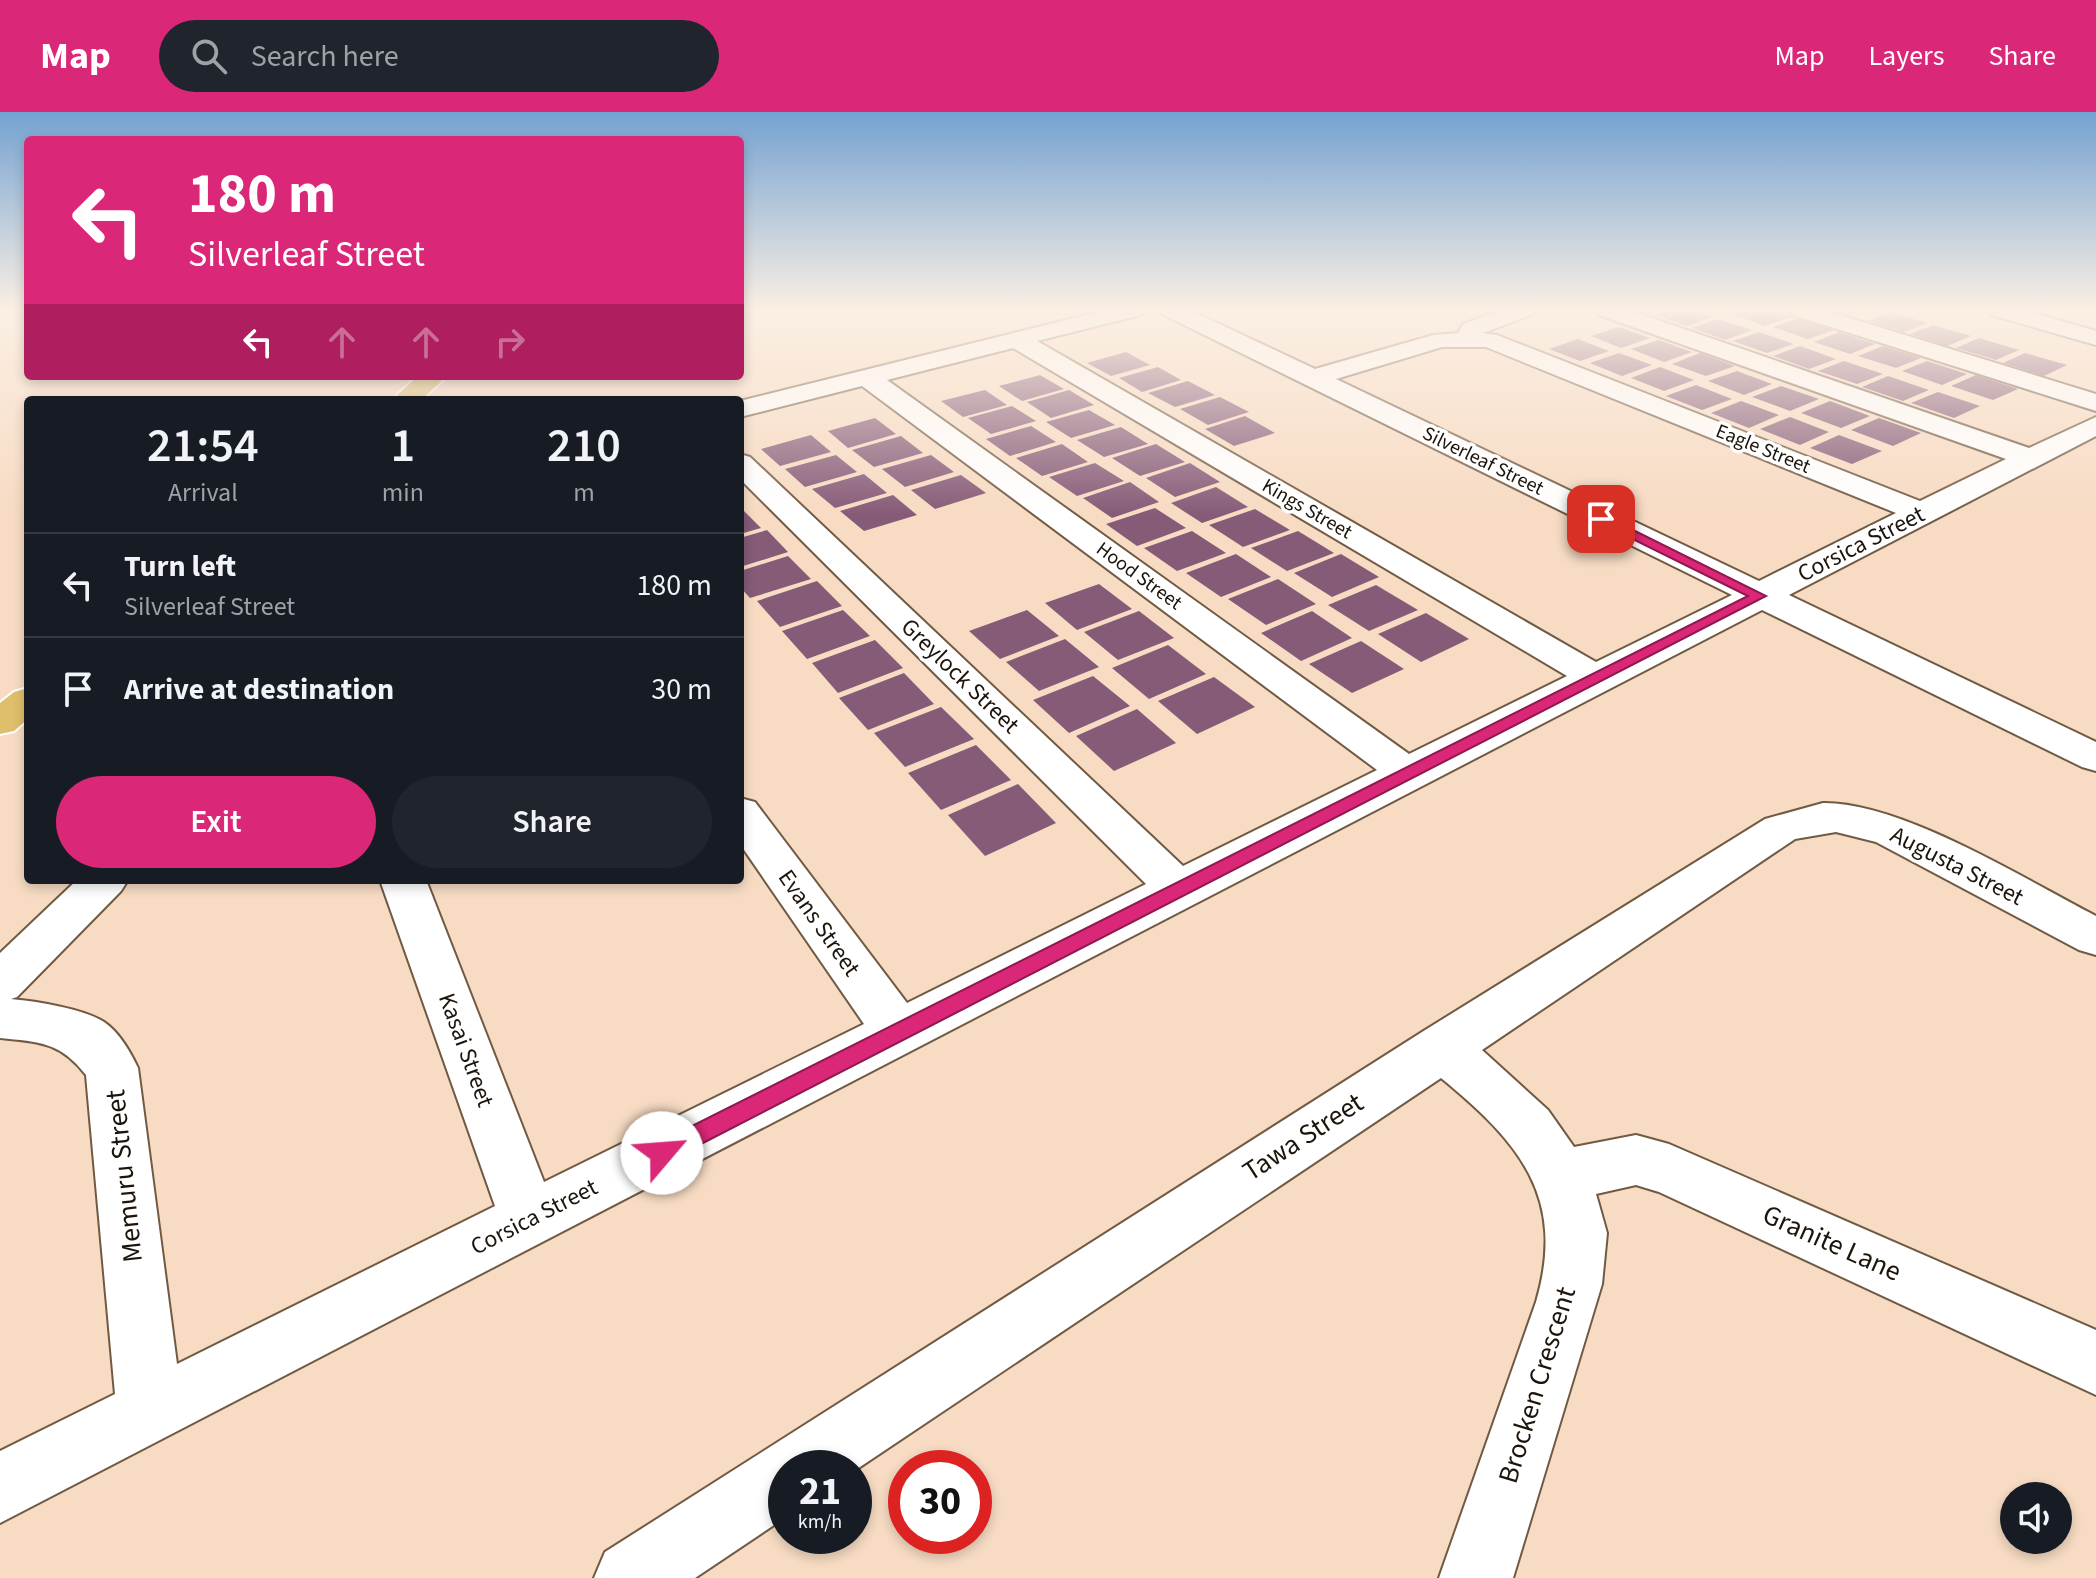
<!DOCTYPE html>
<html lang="en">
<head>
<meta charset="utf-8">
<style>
  body { margin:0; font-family:"Source Sans 3",sans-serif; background:#20242c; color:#f1f3f6; height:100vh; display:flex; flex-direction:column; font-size:30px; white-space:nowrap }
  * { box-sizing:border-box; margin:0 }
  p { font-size:26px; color:#9ea1a6 }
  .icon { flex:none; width:44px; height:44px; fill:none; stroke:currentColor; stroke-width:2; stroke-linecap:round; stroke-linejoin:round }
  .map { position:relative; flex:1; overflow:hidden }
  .panel { position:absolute; left:24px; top:284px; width:720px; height:488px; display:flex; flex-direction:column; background:#171b24; border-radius:8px; box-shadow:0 4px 12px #0003 }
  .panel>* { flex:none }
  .top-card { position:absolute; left:24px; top:24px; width:720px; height:244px; border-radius:8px; box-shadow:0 4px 12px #0003; background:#db2777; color:#fff; overflow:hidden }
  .controls { position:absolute; left:2000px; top:1370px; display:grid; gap:16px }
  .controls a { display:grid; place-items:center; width:72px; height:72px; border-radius:50%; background:#171b24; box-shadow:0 4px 12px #0003; font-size:40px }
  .speed { position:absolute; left:768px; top:1338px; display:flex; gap:16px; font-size:40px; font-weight:700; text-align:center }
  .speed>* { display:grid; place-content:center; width:104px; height:104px; border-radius:50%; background:#171b24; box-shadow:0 4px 12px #0003; line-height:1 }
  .speed small { font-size:20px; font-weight:400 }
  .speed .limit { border:12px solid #d22; background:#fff; color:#111 }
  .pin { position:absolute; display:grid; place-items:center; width:68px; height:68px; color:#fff; margin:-34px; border-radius:16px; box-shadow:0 4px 12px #0006 }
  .me { position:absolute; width:88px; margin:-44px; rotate:63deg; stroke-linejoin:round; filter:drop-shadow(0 0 6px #0008) }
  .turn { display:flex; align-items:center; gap:28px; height:168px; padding:0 32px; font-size:36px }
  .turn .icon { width:104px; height:104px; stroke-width:2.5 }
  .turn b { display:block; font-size:56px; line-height:68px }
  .lanes { display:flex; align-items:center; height:76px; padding:0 32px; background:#0003; justify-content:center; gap:40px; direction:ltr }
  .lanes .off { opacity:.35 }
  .eta { display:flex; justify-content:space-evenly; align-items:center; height:136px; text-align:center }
  .eta b { font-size:48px; font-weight:600; line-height:56px }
  .action { display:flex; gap:16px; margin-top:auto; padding:16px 32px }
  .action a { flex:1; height:92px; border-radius:48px; background:#db2777; color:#fff; font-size:32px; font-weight:600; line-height:92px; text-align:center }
  .action a+a { background:#20242c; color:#f1f3f6 }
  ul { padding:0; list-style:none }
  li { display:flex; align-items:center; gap:24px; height:104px; padding:0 32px; border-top:2px solid #363941 }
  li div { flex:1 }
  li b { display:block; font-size:30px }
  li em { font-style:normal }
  header { display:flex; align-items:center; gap:48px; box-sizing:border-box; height:112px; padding:0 40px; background:#db2777; color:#fff }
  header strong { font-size:38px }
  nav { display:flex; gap:44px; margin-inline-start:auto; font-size:28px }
  .search { width:560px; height:72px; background:#20242c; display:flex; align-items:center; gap:20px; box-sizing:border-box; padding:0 28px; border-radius:44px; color:#9ea1a6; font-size:30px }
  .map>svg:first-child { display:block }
  .building { fill:#865b78 }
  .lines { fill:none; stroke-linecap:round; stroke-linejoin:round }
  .minor-casing { stroke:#715a44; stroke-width:4 }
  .primary-casing { stroke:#fff; stroke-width:4 }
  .minor { fill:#fff; fill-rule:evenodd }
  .primary { fill:#dfbf6c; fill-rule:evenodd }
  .route { fill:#db2777; stroke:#8e194d; stroke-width:2 }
  .labels { text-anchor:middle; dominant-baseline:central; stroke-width:7; stroke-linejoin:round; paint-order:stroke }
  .far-street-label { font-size:20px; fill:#1d140b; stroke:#fff }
  .street-label { font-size:24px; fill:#1d140b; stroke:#fff }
  .near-street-label { font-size:28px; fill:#1d140b; stroke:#fff }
</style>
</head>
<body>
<header>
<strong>Map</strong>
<div class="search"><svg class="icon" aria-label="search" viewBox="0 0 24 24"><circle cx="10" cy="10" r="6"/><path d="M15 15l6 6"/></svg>Search here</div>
<nav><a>Map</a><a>Layers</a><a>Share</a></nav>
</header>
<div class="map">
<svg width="2096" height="1466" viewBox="0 0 2096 1466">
  <rect width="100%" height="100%" fill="#f7dbc3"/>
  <g class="building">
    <path d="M 1669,198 L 1693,198 L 1713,205 L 1687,214 L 1655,203 Z"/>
    <path d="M 1745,198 L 1770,198 L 1791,205 L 1765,214 L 1732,202 Z"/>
    <path d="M 1891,200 L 1928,211 L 1904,220 L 1868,209 Z"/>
    <path d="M 1799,206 L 1834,218 L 1808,227 L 1773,215 Z"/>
    <path d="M 1718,207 L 1752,218 L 1725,228 L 1692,216 Z"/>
    <path d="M 1933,213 L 1971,224 L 1947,234 L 1910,222 Z"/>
    <path d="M 1619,215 L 1650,226 L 1621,236 L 1591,224 Z"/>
    <path d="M 1759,220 L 1794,232 L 1767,241 L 1733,229 Z"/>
    <path d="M 1839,220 L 1875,232 L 1850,242 L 1814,230 Z"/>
    <path d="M 1979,226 L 2019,238 L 1996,248 L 1956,236 Z"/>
    <path d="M 1578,227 L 1609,239 L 1580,249 L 1549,237 Z"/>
    <path d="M 1659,228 L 1692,240 L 1664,250 L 1631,237 Z"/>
    <path d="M 1800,234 L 1836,247 L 1809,257 L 1773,244 Z"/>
    <path d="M 1883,234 L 1921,246 L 1896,256 L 1858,244 Z"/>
    <path d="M 1126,240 L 1150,253 L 1111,264 L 1087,251 Z"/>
    <path d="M 1619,241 L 1652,253 L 1622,264 L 1590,251 Z"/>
    <path d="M 1700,241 L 1735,254 L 1706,264 L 1672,252 Z"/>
    <path d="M 2025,241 L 2067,253 L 2044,264 L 2003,251 Z"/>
    <path d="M 1844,249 L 1883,262 L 1857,272 L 1818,259 Z"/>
    <path d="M 1927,249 L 1967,262 L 1942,273 L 1902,259 Z"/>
    <path d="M 1158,255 L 1181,268 L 1142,280 L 1119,266 Z"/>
    <path d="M 1660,255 L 1694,268 L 1664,279 L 1631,266 Z"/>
    <path d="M 1737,259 L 1772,272 L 1744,283 L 1708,269 Z"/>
    <path d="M 1040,263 L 1064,277 L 1022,289 L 999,274 Z"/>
    <path d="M 1976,263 L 2018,277 L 1993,288 L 1951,274 Z"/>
    <path d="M 1888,264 L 1929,278 L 1903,289 L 1862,275 Z"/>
    <path d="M 1188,269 L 1215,283 L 1175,295 L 1148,281 Z"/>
    <path d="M 1696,273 L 1732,287 L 1702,298 L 1666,284 Z"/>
    <path d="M 1781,274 L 1819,287 L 1790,299 L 1752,285 Z"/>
    <path d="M 985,278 L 1007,293 L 963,305 L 941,289 Z"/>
    <path d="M 1069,278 L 1094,293 L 1051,306 L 1027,290 Z"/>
    <path d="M 1938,280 L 1980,294 L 1954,306 L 1911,291 Z"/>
    <path d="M 1220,285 L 1249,300 L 1208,313 L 1180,297 Z"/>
    <path d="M 1741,289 L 1779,303 L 1749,316 L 1711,301 Z"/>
    <path d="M 1830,289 L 1870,304 L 1841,316 L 1801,301 Z"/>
    <path d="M 1012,294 L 1036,309 L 991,322 L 968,306 Z"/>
    <path d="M 1089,298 L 1115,313 L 1071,326 L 1046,310 Z"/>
    <path d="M 1245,304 L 1275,321 L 1234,334 L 1205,317 Z"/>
    <path d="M 1790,305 L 1829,320 L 1800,333 L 1760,317 Z"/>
    <path d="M 875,306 L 896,322 L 848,336 L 828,319 Z"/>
    <path d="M 1879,306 L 1921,321 L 1893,334 L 1851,318 Z"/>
    <path d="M 1031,314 L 1056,330 L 1010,344 L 986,327 Z"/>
    <path d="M 1121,315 L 1148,332 L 1104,345 L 1077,328 Z"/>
    <path d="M 811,323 L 831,340 L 780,354 L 761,337 Z"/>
    <path d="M 1839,323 L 1882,339 L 1852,352 L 1810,336 Z"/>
    <path d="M 901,324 L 923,341 L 874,355 L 852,338 Z"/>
    <path d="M 1062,332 L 1088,350 L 1042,364 L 1016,346 Z"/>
    <path d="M 1156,332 L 1185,350 L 1140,364 L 1112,346 Z"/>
    <path d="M 836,343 L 857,360 L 805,375 L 785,357 Z"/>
    <path d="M 931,343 L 954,360 L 905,375 L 882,357 Z"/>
    <path d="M 1095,351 L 1124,369 L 1077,384 L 1049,365 Z"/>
    <path d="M 1190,351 L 1220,370 L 1175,385 L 1146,366 Z"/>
    <path d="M 864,362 L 887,381 L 835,396 L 812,377 Z"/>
    <path d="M 961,363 L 986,381 L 935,397 L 911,378 Z"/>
    <path d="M 1130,370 L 1159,390 L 1112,406 L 1083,386 Z"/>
    <path d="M 1216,375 L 1248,395 L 1202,411 L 1171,391 Z"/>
    <path d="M 893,383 L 917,403 L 864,419 L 840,399 Z"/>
    <path d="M 740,395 L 761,416 L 740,422 Z"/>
    <path d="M 1155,396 L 1186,416 L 1137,434 L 1106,412 Z"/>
    <path d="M 1255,397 L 1290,418 L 1243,435 L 1209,413 Z"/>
    <path d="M 767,418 L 788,440 L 740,455 L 740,426 Z"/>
    <path d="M 1192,419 L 1226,441 L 1177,459 L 1144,436 Z"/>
    <path d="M 1298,419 L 1334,441 L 1287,459 L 1251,436 Z"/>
    <path d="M 1236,442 L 1271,465 L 1221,485 L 1186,461 Z"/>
    <path d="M 1341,442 L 1379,465 L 1332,485 L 1294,461 Z"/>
    <path d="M 788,444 L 811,467 L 750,486 L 740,475 L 740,459 Z"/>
    <path d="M 1278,467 L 1316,492 L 1266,513 L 1228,487 Z"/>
    <path d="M 817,469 L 842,494 L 780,515 L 757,489 Z"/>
    <path d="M 1099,472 L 1132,497 L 1077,518 L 1045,491 Z"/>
    <path d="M 1376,473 L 1418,498 L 1369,519 L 1328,493 Z"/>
    <path d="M 843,498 L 870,524 L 807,547 L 782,519 Z"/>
    <path d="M 1027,498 L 1059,524 L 1000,547 L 969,519 Z"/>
    <path d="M 1139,499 L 1174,526 L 1118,548 L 1084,520 Z"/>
    <path d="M 1312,499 L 1352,526 L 1301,549 L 1261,521 Z"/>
    <path d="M 1426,501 L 1469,527 L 1421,550 L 1378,522 Z"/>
    <path d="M 1065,527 L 1099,555 L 1039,579 L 1006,550 Z"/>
    <path d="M 875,528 L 903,556 L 838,581 L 812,551 Z"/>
    <path d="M 1361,529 L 1404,557 L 1352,581 L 1309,552 Z"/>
    <path d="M 1168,533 L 1206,562 L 1149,587 L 1112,556 Z"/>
    <path d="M 904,561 L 934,592 L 868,618 L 839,586 Z"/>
    <path d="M 1093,564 L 1130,594 L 1069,621 L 1033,588 Z"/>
    <path d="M 1214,565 L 1255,595 L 1197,622 L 1158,589 Z"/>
    <path d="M 941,595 L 974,627 L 905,655 L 874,621 Z"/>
    <path d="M 1137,597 L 1176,631 L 1114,659 L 1076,624 Z"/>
    <path d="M 976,633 L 1011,668 L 941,698 L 908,661 Z"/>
    <path d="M 1018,672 L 1056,711 L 985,744 L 948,703 Z"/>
  </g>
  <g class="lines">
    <g class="minor-casing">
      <g id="minor">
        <path d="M 1106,198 L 1144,198 L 1141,203 L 1037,229 L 1596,550 L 1732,483 L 1164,203 L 1161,198 L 1190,198 L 1315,257 L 1433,223 L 1458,221 L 1463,212 L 1502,198 L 1534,198 L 1531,203 L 1483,221 L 1497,223 L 1920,389 L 2006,347 L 1599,203 L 1596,198 L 1629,198 L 2029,336 L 2096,305 L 2096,324 L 1789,483 L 2096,630 L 2096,659 L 2082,655 L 1762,498 L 0,1411 L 0,1339 L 115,1282 L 86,963 C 60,930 40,930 0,926 L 0,841 L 77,768 L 128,768 L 121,779 L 17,885 L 11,887 C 35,889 85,897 104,910 C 119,920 131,941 138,956 L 177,1252 L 495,1094 L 380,768 L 426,768 L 544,1070 L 864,912 L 740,732 L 740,686 L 755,690 L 907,891 L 1146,772 L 740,367 L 740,342 L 750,345 L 1183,754 L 1377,658 L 862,274 L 740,305 L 740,289 ZM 1442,235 L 1486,235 L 1896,401 L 1759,469 L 1336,267 ZM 1013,236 L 1567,564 L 1409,642 L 887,268 Z"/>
        <path d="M 1790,198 L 1824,198 L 2096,282 L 2096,299 L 1793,203 Z"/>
        <path d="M 1988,198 L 2024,198 L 2096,219 L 2096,233 L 1991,203 Z"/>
        <path d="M 1823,691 C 1902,690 2024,767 2096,804 L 2096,843 L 2079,838 L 1876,730 L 1836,720 L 1795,727 L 1482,938 L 1548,998 L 1574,1035 L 1636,1023 L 1669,1032 L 2096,1218 L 2096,1283 L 1659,1080 L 1636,1073 L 1596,1082 L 1607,1121 L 1602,1172 L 1513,1466 L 1439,1466 L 1536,1190 C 1567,1085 1519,1030 1441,966 L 854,1359 L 854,1356 L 786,1356 L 786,1405 L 695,1466 L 594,1466 L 605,1440 L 1422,920 L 1765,707 Z"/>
      </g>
    </g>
    <g class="primary-casing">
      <g id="primary">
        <path d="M 418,264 L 447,264 L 421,288 L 392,288 Z"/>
        <path d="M 28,576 L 28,607 L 14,619 L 0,622 L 0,591 L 14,580 Z"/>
      </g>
    </g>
    <use href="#minor" class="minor"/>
    <use href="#primary" class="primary"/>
  </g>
  <linearGradient id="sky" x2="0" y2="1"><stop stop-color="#74a2d1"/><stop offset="0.49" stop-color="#fbefe4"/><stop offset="1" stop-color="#fbefe4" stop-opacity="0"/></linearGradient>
  <rect width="2096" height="403" fill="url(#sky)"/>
  <path class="route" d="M 1596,404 L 1605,404 L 1766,484 L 670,1048 L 662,1051 L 654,1048 L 650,1041 L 654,1033 L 1748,484 L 1596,409 Z"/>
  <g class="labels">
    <g class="far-street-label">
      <text transform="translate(1763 337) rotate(22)">Eagle Street</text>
      <text transform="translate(1483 349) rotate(26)">Silverleaf Street</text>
      <text transform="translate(1307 397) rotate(30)">Kings Street</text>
      <text transform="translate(1139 464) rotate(36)">Hood Street</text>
    </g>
    <g class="street-label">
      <text transform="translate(1861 432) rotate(-27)">Corsica Street</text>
      <text transform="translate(960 564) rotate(44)">Greylock Street</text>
      <text transform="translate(1957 754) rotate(27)">Augusta Street</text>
      <text transform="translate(819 811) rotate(55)">Evans Street</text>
      <text transform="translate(466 938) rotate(70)">Kasai Street</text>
      <text transform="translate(534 1105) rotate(-27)">Corsica Street</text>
    </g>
    <g class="near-street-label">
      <text transform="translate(1303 1025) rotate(-33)">Tawa Street</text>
      <text transform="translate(124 1064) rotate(-96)">Memuru Street</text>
      <text transform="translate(1832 1131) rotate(24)">Granite Lane</text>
      <text transform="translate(1537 1273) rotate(-73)">Brocken Crescent</text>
    </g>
  </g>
</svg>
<div class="controls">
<a><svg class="icon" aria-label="sound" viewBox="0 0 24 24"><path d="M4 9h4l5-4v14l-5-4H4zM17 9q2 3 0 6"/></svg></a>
</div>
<div class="speed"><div>21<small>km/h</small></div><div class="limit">30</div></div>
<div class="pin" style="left:1601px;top:407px;background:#d93025"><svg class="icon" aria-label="arrive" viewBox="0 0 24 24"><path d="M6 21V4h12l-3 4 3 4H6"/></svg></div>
<svg class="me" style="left:662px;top:1041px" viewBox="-20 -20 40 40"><circle r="19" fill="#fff"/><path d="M0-13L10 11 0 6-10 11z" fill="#db2777"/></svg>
<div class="top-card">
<div class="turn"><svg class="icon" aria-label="left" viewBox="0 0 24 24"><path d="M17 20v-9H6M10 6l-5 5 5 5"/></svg><div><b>180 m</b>Silverleaf Street</div></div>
<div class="lanes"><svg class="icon" aria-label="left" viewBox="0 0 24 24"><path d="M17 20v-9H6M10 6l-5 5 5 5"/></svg><svg class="icon off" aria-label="ahead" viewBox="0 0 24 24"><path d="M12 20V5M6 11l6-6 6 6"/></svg><svg class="icon off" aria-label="ahead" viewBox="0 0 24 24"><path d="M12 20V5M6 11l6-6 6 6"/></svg><svg class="icon off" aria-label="right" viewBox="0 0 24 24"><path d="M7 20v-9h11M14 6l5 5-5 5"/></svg></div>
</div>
<section class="panel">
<div class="eta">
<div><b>21:54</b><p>Arrival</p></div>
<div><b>1</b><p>min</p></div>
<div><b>210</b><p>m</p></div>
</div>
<ul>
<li><svg class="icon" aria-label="left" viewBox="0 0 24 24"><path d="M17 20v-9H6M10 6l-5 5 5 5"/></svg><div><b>Turn left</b><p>Silverleaf Street</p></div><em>180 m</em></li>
<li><svg class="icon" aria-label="arrive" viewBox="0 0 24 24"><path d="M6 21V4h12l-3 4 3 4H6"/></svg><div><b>Arrive at destination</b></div><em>30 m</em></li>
</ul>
<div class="action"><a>Exit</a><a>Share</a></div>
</section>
</div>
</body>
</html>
